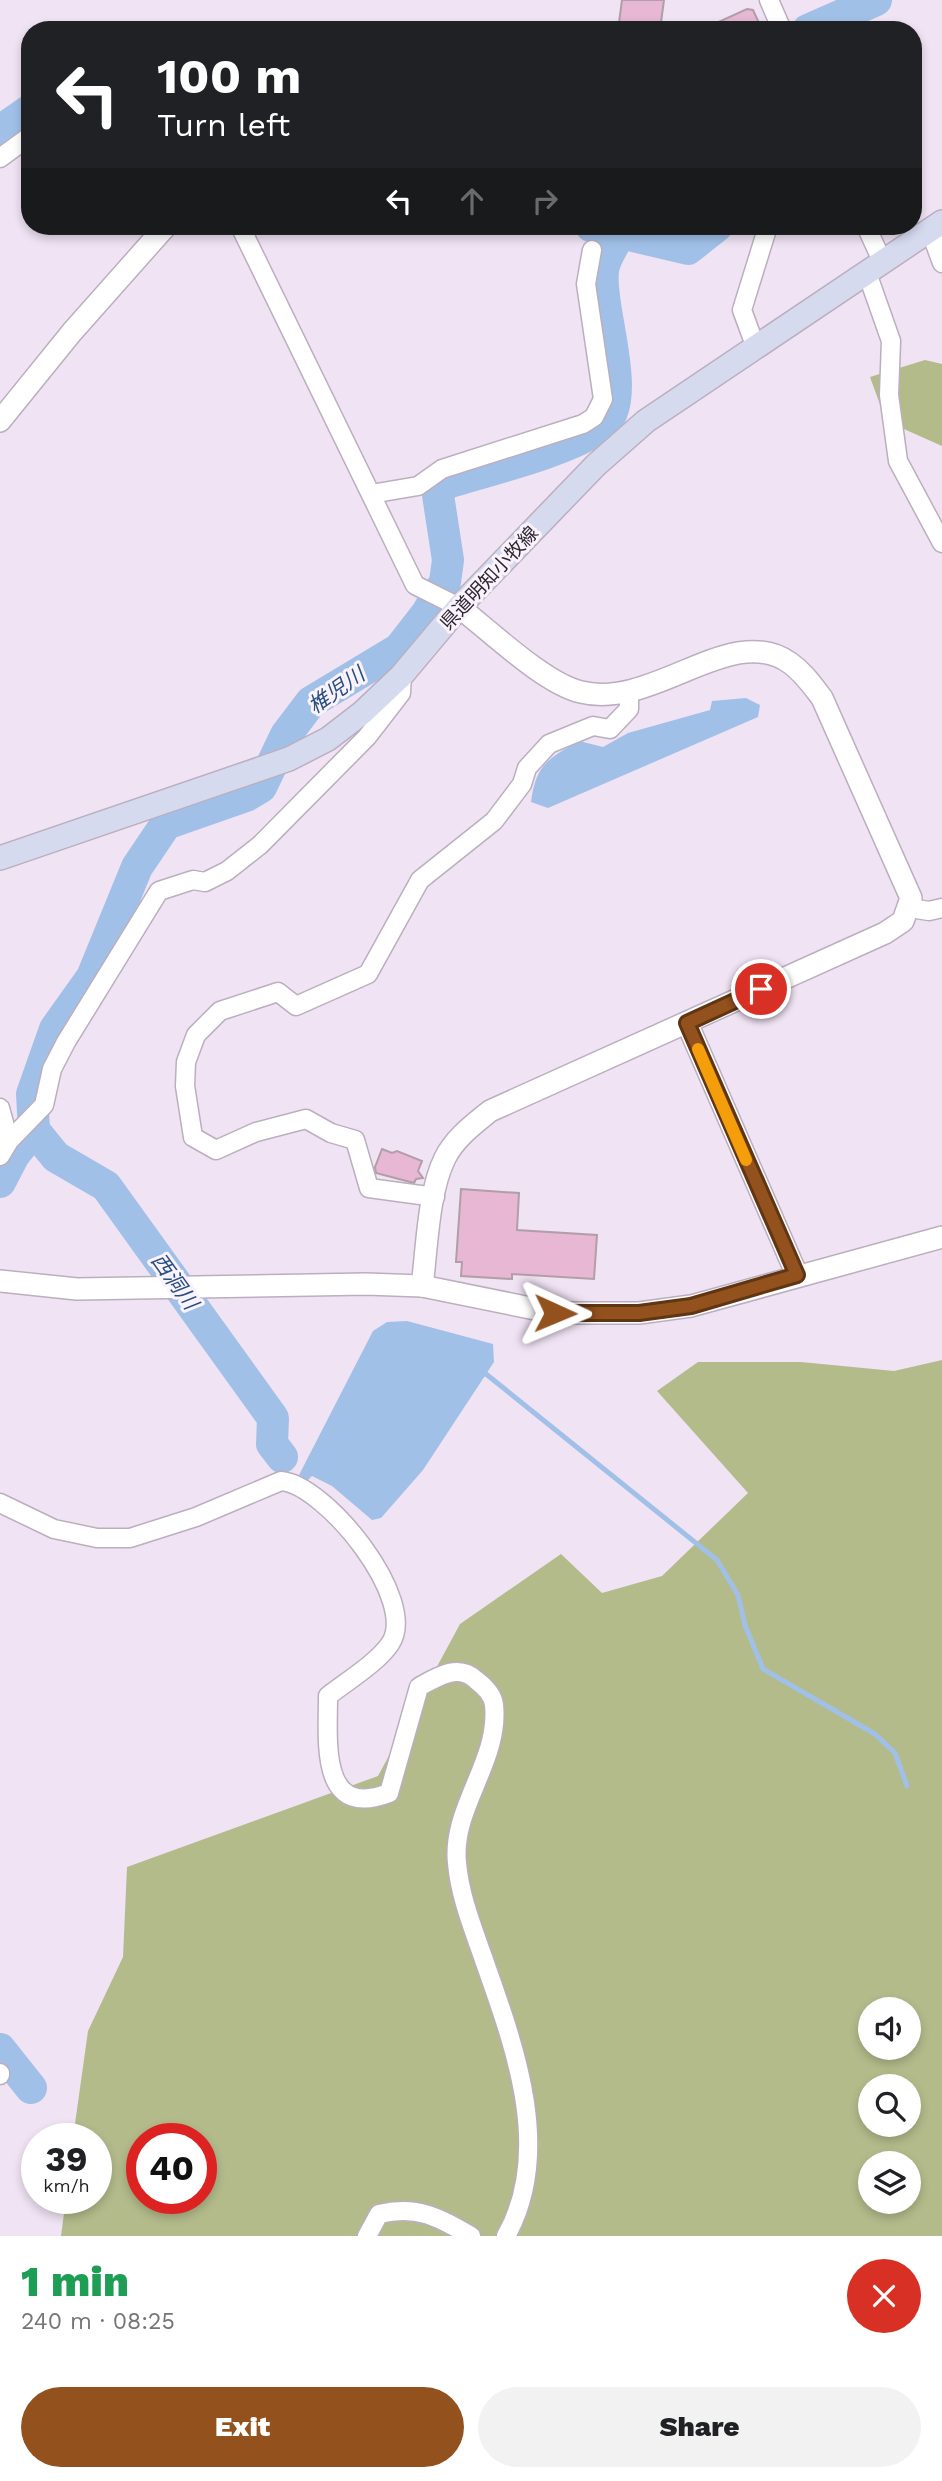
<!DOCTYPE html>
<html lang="en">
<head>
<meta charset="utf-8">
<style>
  body { margin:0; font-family:"Work Sans","Noto Sans JP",sans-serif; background:#f2f2f2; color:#202124; height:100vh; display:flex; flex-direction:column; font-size:26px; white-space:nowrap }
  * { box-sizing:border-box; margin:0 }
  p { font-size:23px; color:#757577 }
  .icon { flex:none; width:38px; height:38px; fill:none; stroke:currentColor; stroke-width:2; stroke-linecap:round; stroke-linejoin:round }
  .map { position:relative; height:2236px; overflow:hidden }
  .drawer { display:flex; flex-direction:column; background:#fff; flex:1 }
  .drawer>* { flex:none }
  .hud { position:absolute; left:21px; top:21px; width:901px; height:214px; border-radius:28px; box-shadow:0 4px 10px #0003; background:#202124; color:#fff; overflow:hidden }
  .buttons { position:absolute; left:858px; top:1997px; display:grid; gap:14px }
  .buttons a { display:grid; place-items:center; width:63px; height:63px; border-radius:50%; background:#fff; box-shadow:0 4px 10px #0003; font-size:35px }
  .speed { position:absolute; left:21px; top:2123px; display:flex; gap:14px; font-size:35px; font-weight:700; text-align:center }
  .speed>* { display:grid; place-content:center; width:91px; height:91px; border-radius:50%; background:#fff; box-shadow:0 4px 10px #0003; line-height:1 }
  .speed small { font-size:18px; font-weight:400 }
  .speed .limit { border:10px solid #d22; background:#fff; color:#111 }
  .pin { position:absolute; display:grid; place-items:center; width:60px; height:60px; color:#fff; margin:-30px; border:4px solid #fff; border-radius:50%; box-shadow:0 2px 7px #0007 }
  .me { position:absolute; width:77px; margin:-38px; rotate:91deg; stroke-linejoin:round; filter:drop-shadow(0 0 5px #0008) }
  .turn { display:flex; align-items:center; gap:24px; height:147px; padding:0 21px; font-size:32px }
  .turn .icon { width:91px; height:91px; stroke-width:2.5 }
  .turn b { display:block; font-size:49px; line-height:60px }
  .lanes { display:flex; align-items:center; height:66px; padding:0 21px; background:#0003; justify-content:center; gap:35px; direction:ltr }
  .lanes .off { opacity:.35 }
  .round { display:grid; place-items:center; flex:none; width:74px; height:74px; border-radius:37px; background:#f2f2f2 }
  .head { display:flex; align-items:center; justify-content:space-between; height:119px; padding:0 21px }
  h1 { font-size:42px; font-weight:800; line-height:52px; color:#1e9e55 }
  .primary-button { display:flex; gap:14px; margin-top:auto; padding:14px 21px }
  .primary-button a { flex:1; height:80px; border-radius:42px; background:#92511d; color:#fff; font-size:28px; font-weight:800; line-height:80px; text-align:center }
  .primary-button a+a { background:#f2f2f2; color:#202124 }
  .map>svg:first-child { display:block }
  .green { fill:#b3bb8b; fill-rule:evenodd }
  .water { fill:#a1c0e8 }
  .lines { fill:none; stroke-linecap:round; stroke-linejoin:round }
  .stream { stroke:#a1c0e8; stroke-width:5 }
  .river { stroke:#a1c0e8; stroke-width:32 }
  .building { fill:#e7b7d3; stroke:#b19ea9; stroke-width:2 }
  .minor-casing { stroke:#bbafbf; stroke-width:21 }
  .tertiary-casing { stroke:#bbafbf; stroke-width:24 }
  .secondary-casing { stroke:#bbafbf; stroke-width:26 }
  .minor { stroke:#fff; stroke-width:18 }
  .tertiary { stroke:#fff; stroke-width:21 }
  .secondary { stroke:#d6daef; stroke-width:23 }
  .route-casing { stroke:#5f3513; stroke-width:18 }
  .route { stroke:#92511d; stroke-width:12 }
  .slow { stroke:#f59e0b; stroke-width:12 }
  .labels { text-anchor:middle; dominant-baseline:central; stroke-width:6; stroke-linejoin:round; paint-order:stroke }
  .street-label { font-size:19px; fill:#2d282f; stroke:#faf2fd }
  .water-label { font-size:21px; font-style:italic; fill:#274f82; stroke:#faf2fd }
</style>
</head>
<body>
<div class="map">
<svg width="942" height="2236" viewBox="0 0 942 2236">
  <rect width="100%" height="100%" fill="#f0e3f4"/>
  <g class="green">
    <path d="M 925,360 L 942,364 L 942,446 L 886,421 L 870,377 Z"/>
    <path d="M 942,1360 L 942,2236 L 61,2236 L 66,2198 L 96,2198 L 96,2138 L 73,2138 L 88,2031 L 123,1957 L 127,1867 L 378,1776 L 460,1624 L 561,1554 L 602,1593 L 662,1576 L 748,1493 L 657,1391 L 698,1362 L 801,1362 L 894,1371 ZM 870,2009 L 908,2009 L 908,2048 L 870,2048 ZM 870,2086 L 908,2086 L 908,2124 L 870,2124 ZM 142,2138 L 201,2138 L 201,2198 L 142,2198 ZM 870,2163 L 908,2163 L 908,2202 L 870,2202 Z"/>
  </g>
  <g class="water">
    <path d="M 746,698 L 760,705 L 758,717 L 548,808 L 531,802 C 536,764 548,759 579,741 L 603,747 L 628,733 L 710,710 L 712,701 Z"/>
    <path d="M 407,1321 L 493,1344 L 494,1362 L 423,1470 L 381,1518 L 372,1520 L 332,1486 L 312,1476 L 307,1481 L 299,1475 L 373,1331 L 387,1322 Z"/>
  </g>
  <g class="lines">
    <path class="stream" d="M 481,1375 L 486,1374 L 717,1560 L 738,1595 L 745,1625 L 763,1669 L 875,1734 L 895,1753 L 907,1786"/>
    <g class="river">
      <path d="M 808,30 L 876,0"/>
      <path d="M 0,131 L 30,110"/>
      <path d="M 591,226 L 688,249 L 717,226"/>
      <path d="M 34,1130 L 56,1157 L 106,1186 L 273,1418 L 272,1444 L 282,1457"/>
      <path d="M 0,1182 L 14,1155 L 34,1130 L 32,1094 L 55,1029 L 92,977 L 137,867 L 166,824 L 246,796 L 261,787 L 286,735 L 311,702 L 399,649 L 427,613 L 445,582 L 448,560 L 438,495 L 444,484 C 485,471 569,451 601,427 C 636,402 598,309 603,271 C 604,258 615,244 621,232"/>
      <path d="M 0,2049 L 31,2088"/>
    </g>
  </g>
  <g class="building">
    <path d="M 622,0 L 664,0 L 660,30 L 618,30 Z"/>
    <path d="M 747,9 L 753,10 L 760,25 L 750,30 L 701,30 Z"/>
    <path d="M 382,1149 L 392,1153 L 397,1151 L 422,1161 L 418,1171 L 423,1178 L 416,1179 L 414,1183 L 376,1173 L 375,1167 Z"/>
    <path d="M 461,1189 L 519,1193 L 517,1230 L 597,1235 L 594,1279 L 512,1274 L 512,1279 L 461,1276 L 462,1262 L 456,1262 Z"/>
  </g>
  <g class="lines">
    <g class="minor-casing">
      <g id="minor">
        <path d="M 769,0 L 782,30"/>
        <path d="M 0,158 L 30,136"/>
        <path d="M 240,226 L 415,585 L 459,607"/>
        <path d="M 866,226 L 882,261"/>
        <path d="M 930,230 L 942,263"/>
        <path d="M 867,273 L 891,341 L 889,395 L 898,461 L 942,543"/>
        <path d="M 756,348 L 742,310 L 768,226"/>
        <path d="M 371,494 L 418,486 L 442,469 L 583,424 L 594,417 L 603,399 L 586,284 L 592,250"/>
        <path d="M 910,908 L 929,911 L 942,908"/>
        <path d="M 0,1108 L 9,1141"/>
        <path d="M 0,1156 L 9,1141 L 44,1105 L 52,1069 L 66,1042 L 159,891 L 193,880 L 205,882 L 227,871 L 260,845 L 367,737 L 401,693 L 402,675"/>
        <path d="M 435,1197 L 369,1188 L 355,1140 L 331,1133 L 306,1119 L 256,1132 L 216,1150 L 193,1137 L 185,1086 L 186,1062 L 196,1035 L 220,1011 L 278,992 L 296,1006 L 368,974 L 420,880 L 494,821 L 522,784 L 527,768 L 549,744 L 593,726 L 610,729 L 629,709 L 629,693"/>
        <path d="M 0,1503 L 54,1529 L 97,1538 L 130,1538 L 196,1517 L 281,1481 C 325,1484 420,1601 390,1644 C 378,1662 346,1682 328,1696 C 328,1741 319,1820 389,1793 L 419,1687 C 437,1677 458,1663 476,1680 C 484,1686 493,1694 494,1705 C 500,1761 451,1808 457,1863 C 460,1897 473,1928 484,1960 C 514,2045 554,2151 506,2236"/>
        <path d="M 0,2073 L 0,2075"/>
        <path d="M 367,2236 L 379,2214 C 417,2205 438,2217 471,2236"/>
      </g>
    </g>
    <g class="tertiary-casing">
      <g id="tertiary">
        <path d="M 0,421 L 72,332 L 166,226"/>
        <path d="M 687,1023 L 797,1275"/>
        <path d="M 0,1281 L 77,1289 L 366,1284 L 422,1286 L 555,1313 L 639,1313 L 691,1306 L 942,1237"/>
        <path d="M 422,1286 C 427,1249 428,1192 445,1158 C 455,1138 473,1125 490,1111 L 885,933 L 903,921 L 911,898 L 822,698 C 812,685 803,672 790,663 C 731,621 654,710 581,692 C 545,684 490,631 459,607"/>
      </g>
    </g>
    <g class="secondary-casing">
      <path id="secondary" d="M 0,858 L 289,759 L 328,739 L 363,712 L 402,675 L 459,607 L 596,465 L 646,421 L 942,222"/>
    </g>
    <use href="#minor" class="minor"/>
    <use href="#tertiary" class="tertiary"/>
    <use href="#secondary" class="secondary"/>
  </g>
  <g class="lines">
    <g class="route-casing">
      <path id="route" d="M 555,1313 L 639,1313 L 691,1306 L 797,1275 L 687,1023 L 761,989"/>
    </g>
    <use href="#route" class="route"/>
    <path class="slow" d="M 698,1049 L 746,1160"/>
  </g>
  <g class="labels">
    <g class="street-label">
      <text transform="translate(489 578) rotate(-47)">県道明知小牧線</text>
    </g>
    <g class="water-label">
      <text transform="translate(336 690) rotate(-35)">椎児川</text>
      <text transform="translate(175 1281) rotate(54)">西洞川</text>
    </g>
  </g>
</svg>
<div class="buttons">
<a><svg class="icon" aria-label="sound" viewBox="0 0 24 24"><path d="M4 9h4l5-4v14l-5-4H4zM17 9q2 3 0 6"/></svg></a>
<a><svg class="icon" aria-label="search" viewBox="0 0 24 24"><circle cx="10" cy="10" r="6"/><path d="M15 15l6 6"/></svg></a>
<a><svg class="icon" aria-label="layers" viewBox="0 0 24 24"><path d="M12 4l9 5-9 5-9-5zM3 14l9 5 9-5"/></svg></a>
</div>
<div class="speed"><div>39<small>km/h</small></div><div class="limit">40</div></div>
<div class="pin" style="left:761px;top:989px;background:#d93025"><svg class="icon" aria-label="arrive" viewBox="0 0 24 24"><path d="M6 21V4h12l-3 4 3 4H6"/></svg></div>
<svg class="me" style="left:555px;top:1313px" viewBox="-20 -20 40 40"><path d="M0-17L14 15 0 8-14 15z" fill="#92511d" stroke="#fff" stroke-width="4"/></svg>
<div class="hud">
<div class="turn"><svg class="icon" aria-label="left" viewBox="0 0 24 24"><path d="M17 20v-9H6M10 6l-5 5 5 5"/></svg><div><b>100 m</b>Turn left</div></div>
<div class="lanes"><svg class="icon" aria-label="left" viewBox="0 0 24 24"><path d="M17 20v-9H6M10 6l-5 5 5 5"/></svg><svg class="icon off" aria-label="ahead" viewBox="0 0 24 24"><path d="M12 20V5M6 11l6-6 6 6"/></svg><svg class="icon off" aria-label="right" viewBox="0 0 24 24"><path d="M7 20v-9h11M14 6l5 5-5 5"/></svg></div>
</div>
</div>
<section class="drawer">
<div class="head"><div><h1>1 min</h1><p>240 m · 08:25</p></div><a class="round" style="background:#d93025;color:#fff"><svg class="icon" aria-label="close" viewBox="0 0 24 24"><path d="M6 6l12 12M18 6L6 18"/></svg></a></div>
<div class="primary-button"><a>Exit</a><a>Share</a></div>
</section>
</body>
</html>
